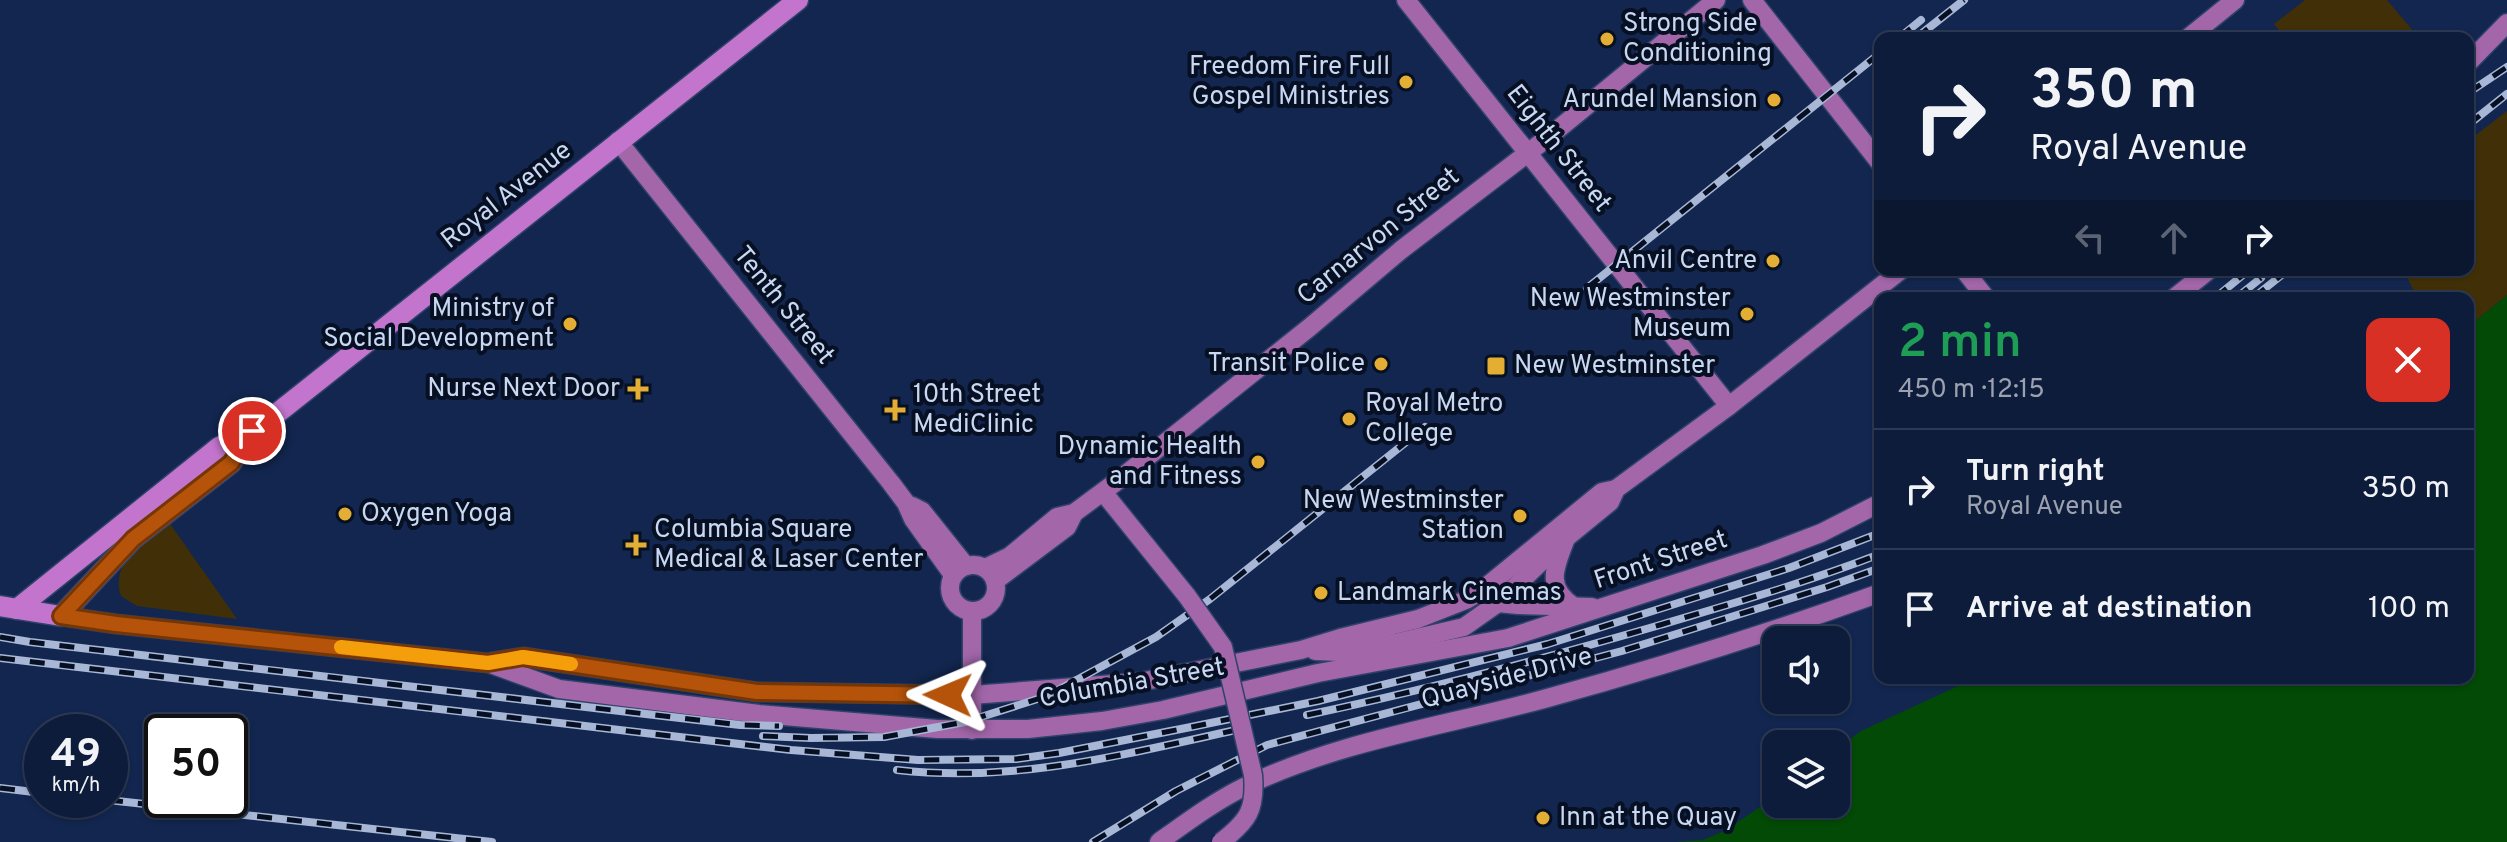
<!DOCTYPE html>
<html lang="en">
<head>
<meta charset="utf-8">
<style>
  body { margin:0; font-family:Overpass,sans-serif; background:#1c2946; color:#f1f3f6; height:100vh; display:flex; flex-direction:column; font-size:30px; white-space:nowrap }
  * { box-sizing:border-box; margin:0 }
  p { font-size:26px; color:#9ba1af }
  .icon { flex:none; width:44px; height:44px; fill:none; stroke:currentColor; stroke-width:2; stroke-linecap:round; stroke-linejoin:round }
  .map { position:relative; flex:1; overflow:hidden }
  .side { position:absolute; left:1874px; top:292px; width:600px; height:392px; display:flex; flex-direction:column; background:#0e1c3b; border-radius:16px; box-shadow:0 2px 6px #0004,0 0 0 2px #2e3a55 }
  .side>* { flex:none }
  .hud { position:absolute; left:1874px; top:32px; width:600px; height:244px; border-radius:16px; box-shadow:0 2px 6px #0004,0 0 0 2px #2e3a55; background:#0e1c3b; color:#f1f3f6; overflow:hidden }
  .tools { position:absolute; left:1762px; top:626px; display:grid; gap:16px }
  .tools a { display:grid; place-items:center; width:88px; height:88px; border-radius:16px; background:#0e1c3b; box-shadow:0 2px 6px #0004,0 0 0 2px #2e3a55; font-size:40px }
  .speed { position:absolute; left:24px; top:714px; display:flex; gap:16px; font-size:40px; font-weight:700; text-align:center }
  .speed>* { display:grid; place-content:center; width:104px; height:104px; border-radius:50%; background:#0e1c3b; box-shadow:0 2px 6px #0004,0 0 0 2px #2e3a55; line-height:1 }
  .speed small { font-size:20px; font-weight:400 }
  .speed .limit { border:4px solid #111; border-radius:12px; background:#fff; color:#111 }
  .pin { position:absolute; display:grid; place-items:center; width:68px; height:68px; color:#fff; margin:-34px; border:4px solid #fff; border-radius:50%; box-shadow:0 2px 8px #0007 }
  .me { position:absolute; width:88px; margin:-44px; rotate:271deg; stroke-linejoin:round; filter:drop-shadow(0 0 6px #0008) }
  .turn { display:flex; align-items:center; gap:28px; height:168px; padding:0 24px; font-size:36px }
  .turn .icon { width:104px; height:104px; stroke-width:2.5 }
  .turn b { display:block; font-size:56px; line-height:68px }
  .lanes { display:flex; align-items:center; height:76px; padding:0 24px; background:#0003; justify-content:center; gap:40px; direction:ltr }
  .lanes .off { opacity:.35 }
  .round { display:grid; place-items:center; flex:none; width:84px; height:84px; border-radius:16px; background:#1c2946 }
  .summary { display:flex; align-items:center; justify-content:space-between; height:136px; padding:0 24px }
  h1 { font-size:48px; font-weight:600; line-height:60px; color:#1e9e55 }
  ul { padding:0; list-style:none }
  li { display:flex; align-items:center; gap:24px; height:120px; padding:0 24px; border-top:2px solid #2e3a55 }
  li div { flex:1 }
  li b { display:block; font-size:30px }
  li em { font-style:normal }
  .map>svg:first-child { display:block }
  .green { fill:#413007 }
  .water { fill:#034a06 }
  .lines { fill:none; stroke-linecap:round; stroke-linejoin:round }
  .secondary-casing { stroke:#2f4269; stroke-width:21 }
  .primary-casing { stroke:#2f4269; stroke-width:23 }
  .secondary { stroke:#a266a9; stroke-width:18 }
  .primary { stroke:#c375cd; stroke-width:20 }
  .rail-casing { stroke:#a7b7d5; stroke-width:8 }
  .rail { stroke:#071023; stroke-width:5; stroke-dasharray:15; stroke-linecap:butt }
  .secondary-bridge-casing { stroke:#2f4269; stroke-width:21; stroke-linecap:butt }
  .secondary-bridge { stroke:#a266a9; stroke-width:18 }
  .route-casing { stroke:#753606; stroke-width:20 }
  .route { stroke:#b45309; stroke-width:14 }
  .slow { stroke:#f59e0b; stroke-width:14 }
  .poi-dot { fill:#e4ae35; stroke:#071023; stroke-width:3 }
  .labels { text-anchor:middle; dominant-baseline:central; stroke-width:8; stroke-linejoin:round; paint-order:stroke }
  .poi-label { font-size:26px; fill:#c8d7f2; stroke:#071023; text-anchor:end }
  .street-label { font-size:26px; fill:#c8d7f2; stroke:#071023 }
</style>
</head>
<body>
<div class="map">
<svg width="2507" height="842" viewBox="0 0 2507 842">
  <rect width="100%" height="100%" fill="#12264f"/>
  <g class="green">
    <path d="M 2305,0 L 2387,0 L 2419,38 L 2285,38 L 2274,24 Z"/>
    <path d="M 2507,111 L 2507,295 L 2468,327 L 2468,298 L 2417,298 L 2408,279 L 2397,270 L 2468,270 L 2468,141 Z"/>
    <path d="M 168,521 L 237,619 L 137,606 L 121,596 C 109,563 146,540 168,521 Z"/>
  </g>
  <path class="water" d="M 2507,295 L 2507,842 L 1674,842 L 1703,840 L 1726,830 L 1776,796 L 1776,804 L 1836,804 L 1836,750 L 1861,731 L 1975,678 L 2468,678 L 2468,327 Z"/>
  <g class="lines">
    <g class="secondary-casing">
      <g id="secondary">
        <path d="M 1406,0 L 1729,406"/>
        <path d="M 1752,0 L 1880,163"/>
        <path d="M 2188,38 L 2235,0"/>
        <path d="M 2468,63 L 2507,23"/>
        <path d="M 618,141 L 891,483 L 906,503 L 913,519 L 953,575"/>
        <path d="M 1964,270 L 1986,298"/>
        <path d="M 2174,298 L 2209,270"/>
        <path d="M 1103,492 L 1187,596"/>
        <path d="M 912,506 L 922,511 L 966,566"/>
        <path d="M 1565,541 C 1555,568 1545,586 1573,606"/>
        <circle cx="973" cy="588" r="23"/>
        <path d="M 985,568 L 1010,556 L 1057,517 L 1074,513 L 1116,482 L 1310,327 L 1401,250 L 1546,139 L 1716,0"/>
        <path d="M 995,581 L 1067,527 L 1074,513"/>
        <path d="M 1498,603 L 1518,605 L 1592,607"/>
        <path d="M 61,616 L 116,624 L 488,663 L 559,689 L 759,714 L 937,729 L 1028,729 L 1102,721 L 1163,710 L 1318,673 L 1508,638 L 1763,555 L 1821,533 L 1880,503"/>
        <path d="M 1315,651 L 1339,652 L 1395,643 L 1464,627 L 1498,603 L 1566,538 L 1610,502 L 1616,489 L 1729,406 L 1901,270"/>
        <path d="M 491,662 L 523,657 L 757,692 L 972,695 L 1140,682 L 1301,650 L 1340,638 L 1418,619 L 1466,600 L 1481,591 L 1602,492 L 1616,489"/>
        <path d="M 972,730 L 972,611"/>
        <path d="M 1159,842 C 1187,822 1215,801 1246,786 C 1339,741 1445,726 1544,699 C 1657,668 1770,633 1880,593"/>
      </g>
    </g>
    <g class="primary-casing">
      <g id="primary">
        <path d="M 0,606 L 61,616 L 133,539 L 231,463 L 250,434"/>
        <path d="M 17,609 L 219,447 L 250,434 L 280,411 L 798,0"/>
      </g>
    </g>
    <use href="#secondary" class="secondary"/>
    <use href="#primary" class="primary"/>
    <g class="rail-casing">
      <g id="rail">
        <path d="M 1899,38 L 1921,20"/>
        <path d="M 1916,38 L 1964,0"/>
        <path d="M 2468,93 L 2507,67"/>
        <path d="M 2468,125 L 2507,94"/>
        <path d="M 1587,288 L 1880,53"/>
        <path d="M 2215,298 L 2249,270"/>
        <path d="M 2236,298 L 2261,278"/>
        <path d="M 2253,298 L 2288,270"/>
        <path d="M 0,637 L 30,642 L 740,725 L 779,726"/>
        <path d="M 0,658 L 791,750 L 918,760 L 1016,759 L 1059,753 L 1191,727 L 1318,701 L 1548,644 L 1789,568 L 1880,533"/>
        <path d="M 1307,715 C 1426,690 1543,659 1660,625 C 1734,603 1808,582 1880,554"/>
        <path d="M 763,736 L 811,738 L 884,737 L 965,722 L 1047,696 L 1156,637 L 1210,599 L 1425,427"/>
        <path d="M 897,770 C 1016,783 1121,755 1236,730"/>
        <path d="M 0,788 L 42,793"/>
        <path d="M 108,800 L 492,842"/>
        <path d="M 1093,842 L 1176,791 L 1267,745 L 1622,651 L 1827,587 L 1880,568"/>
      </g>
    </g>
    <use href="#rail" class="rail"/>
    <g class="secondary-bridge-casing">
      <path id="secondary-bridge" d="M 1187,596 L 1223,647 L 1253,775 C 1256,810 1248,821 1221,842"/>
    </g>
    <use href="#secondary-bridge" class="secondary-bridge"/>
  </g>
  <g class="lines">
    <g class="route-casing">
      <path id="route" d="M 252,431 L 231,463 L 133,539 L 61,616 L 116,624 L 488,663 L 523,657 L 757,692 L 948,695"/>
    </g>
    <use href="#route" class="route"/>
    <path class="slow" d="M 341,647 L 488,663 L 523,657 L 571,664"/>
  </g>
  <g class="poi-dot">
    <circle cx="1607" cy="39" r="8"/>
    <circle cx="1406" cy="82" r="8"/>
    <circle cx="1774" cy="100" r="8"/>
    <circle cx="1773" cy="261" r="8"/>
    <circle cx="1747" cy="314" r="8"/>
    <circle cx="570" cy="324" r="8"/>
    <circle cx="1381" cy="364" r="8"/>
    <rect x="1486" y="356" width="20" height="20" rx="4"/>
    <path d="M634 377h8v8h8v8h-8v8h-8v-8h-8v-8h8z"/>
    <path d="M891 398h8v8h8v8h-8v8h-8v-8h-8v-8h8z"/>
    <circle cx="1349" cy="419" r="8"/>
    <circle cx="1258" cy="462" r="8"/>
    <circle cx="345" cy="514" r="8"/>
    <circle cx="1520" cy="516" r="8"/>
    <path d="M632 533h8v8h8v8h-8v8h-8v-8h-8v-8h8z"/>
    <circle cx="1321" cy="593" r="8"/>
    <circle cx="1543" cy="818" r="8"/>
  </g>
  <g class="labels">
    <g class="poi-label">
      <text x="1623" y="24" text-anchor="start">Strong Side<tspan x="1623" dy="30">Conditioning</tspan></text>
      <text x="1390" y="67">Freedom Fire Full<tspan x="1390" dy="30">Gospel Ministries</tspan></text>
      <text x="1758" y="100">Arundel Mansion</text>
      <text x="1757" y="261">Anvil Centre</text>
      <text x="1731" y="299">New Westminster<tspan x="1731" dy="30">Museum</tspan></text>
      <text x="554" y="309">Ministry of<tspan x="554" dy="30">Social Development</tspan></text>
      <text x="1365" y="364">Transit Police</text>
      <text x="1514" y="366" text-anchor="start">New Westminster</text>
      <text x="620" y="389">Nurse Next Door</text>
      <text x="913" y="395" text-anchor="start">10th Street<tspan x="913" dy="30">MediClinic</tspan></text>
      <text x="1365" y="404" text-anchor="start">Royal Metro<tspan x="1365" dy="30">College</tspan></text>
      <text x="1242" y="447">Dynamic Health<tspan x="1242" dy="30">and Fitness</tspan></text>
      <text x="1504" y="501">New Westminster<tspan x="1504" dy="30">Station</tspan></text>
      <text x="361" y="514" text-anchor="start">Oxygen Yoga</text>
      <text x="654" y="530" text-anchor="start">Columbia Square<tspan x="654" dy="30">Medical &amp; Laser Center</tspan></text>
      <text x="1337" y="593" text-anchor="start">Landmark Cinemas</text>
      <text x="1559" y="818" text-anchor="start">Inn at the Quay</text>
    </g>
    <g class="street-label">
      <text transform="translate(1558 149) rotate(52)">Eighth Street</text>
      <text transform="translate(507 196) rotate(-38)">Royal Avenue</text>
      <text transform="translate(1379 237) rotate(-39)">Carnarvon Street</text>
      <text transform="translate(783 306) rotate(51)">Tenth Street</text>
      <text transform="translate(1661 561) rotate(-18)">Front Street</text>
      <text transform="translate(1507 679) rotate(-15)">Quayside Drive</text>
      <text transform="translate(1132 684) rotate(-10)">Columbia Street</text>
    </g>
  </g>
</svg>
<div class="tools">
<a><svg class="icon" aria-label="sound" viewBox="0 0 24 24"><path d="M4 9h4l5-4v14l-5-4H4zM17 9q2 3 0 6"/></svg></a>
<a><svg class="icon" aria-label="layers" viewBox="0 0 24 24"><path d="M12 4l9 5-9 5-9-5zM3 14l9 5 9-5"/></svg></a>
</div>
<div class="speed"><div>49<small>km/h</small></div><div class="limit">50</div></div>
<div class="pin" style="left:252px;top:431px;background:#d93025"><svg class="icon" aria-label="arrive" viewBox="0 0 24 24"><path d="M6 21V4h12l-3 4 3 4H6"/></svg></div>
<svg class="me" style="left:948px;top:695px" viewBox="-20 -20 40 40"><path d="M0-17L14 15 0 8-14 15z" fill="#b45309" stroke="#fff" stroke-width="4"/></svg>
<div class="hud">
<div class="turn"><svg class="icon" aria-label="right" viewBox="0 0 24 24"><path d="M7 20v-9h11M14 6l5 5-5 5"/></svg><div><b>350 m</b>Royal Avenue</div></div>
<div class="lanes"><svg class="icon off" aria-label="left" viewBox="0 0 24 24"><path d="M17 20v-9H6M10 6l-5 5 5 5"/></svg><svg class="icon off" aria-label="ahead" viewBox="0 0 24 24"><path d="M12 20V5M6 11l6-6 6 6"/></svg><svg class="icon" aria-label="right" viewBox="0 0 24 24"><path d="M7 20v-9h11M14 6l5 5-5 5"/></svg></div>
</div>
<section class="side">
<div class="summary"><div><h1>2 min</h1><p>450 m · 12:15</p></div><a class="round" style="background:#d93025;color:#fff"><svg class="icon" aria-label="close" viewBox="0 0 24 24"><path d="M6 6l12 12M18 6L6 18"/></svg></a></div>
<ul>
<li><svg class="icon" aria-label="right" viewBox="0 0 24 24"><path d="M7 20v-9h11M14 6l5 5-5 5"/></svg><div><b>Turn right</b><p>Royal Avenue</p></div><em>350 m</em></li>
<li><svg class="icon" aria-label="arrive" viewBox="0 0 24 24"><path d="M6 21V4h12l-3 4 3 4H6"/></svg><div><b>Arrive at destination</b></div><em>100 m</em></li>
</ul>
</section>
</div>
</body>
</html>
